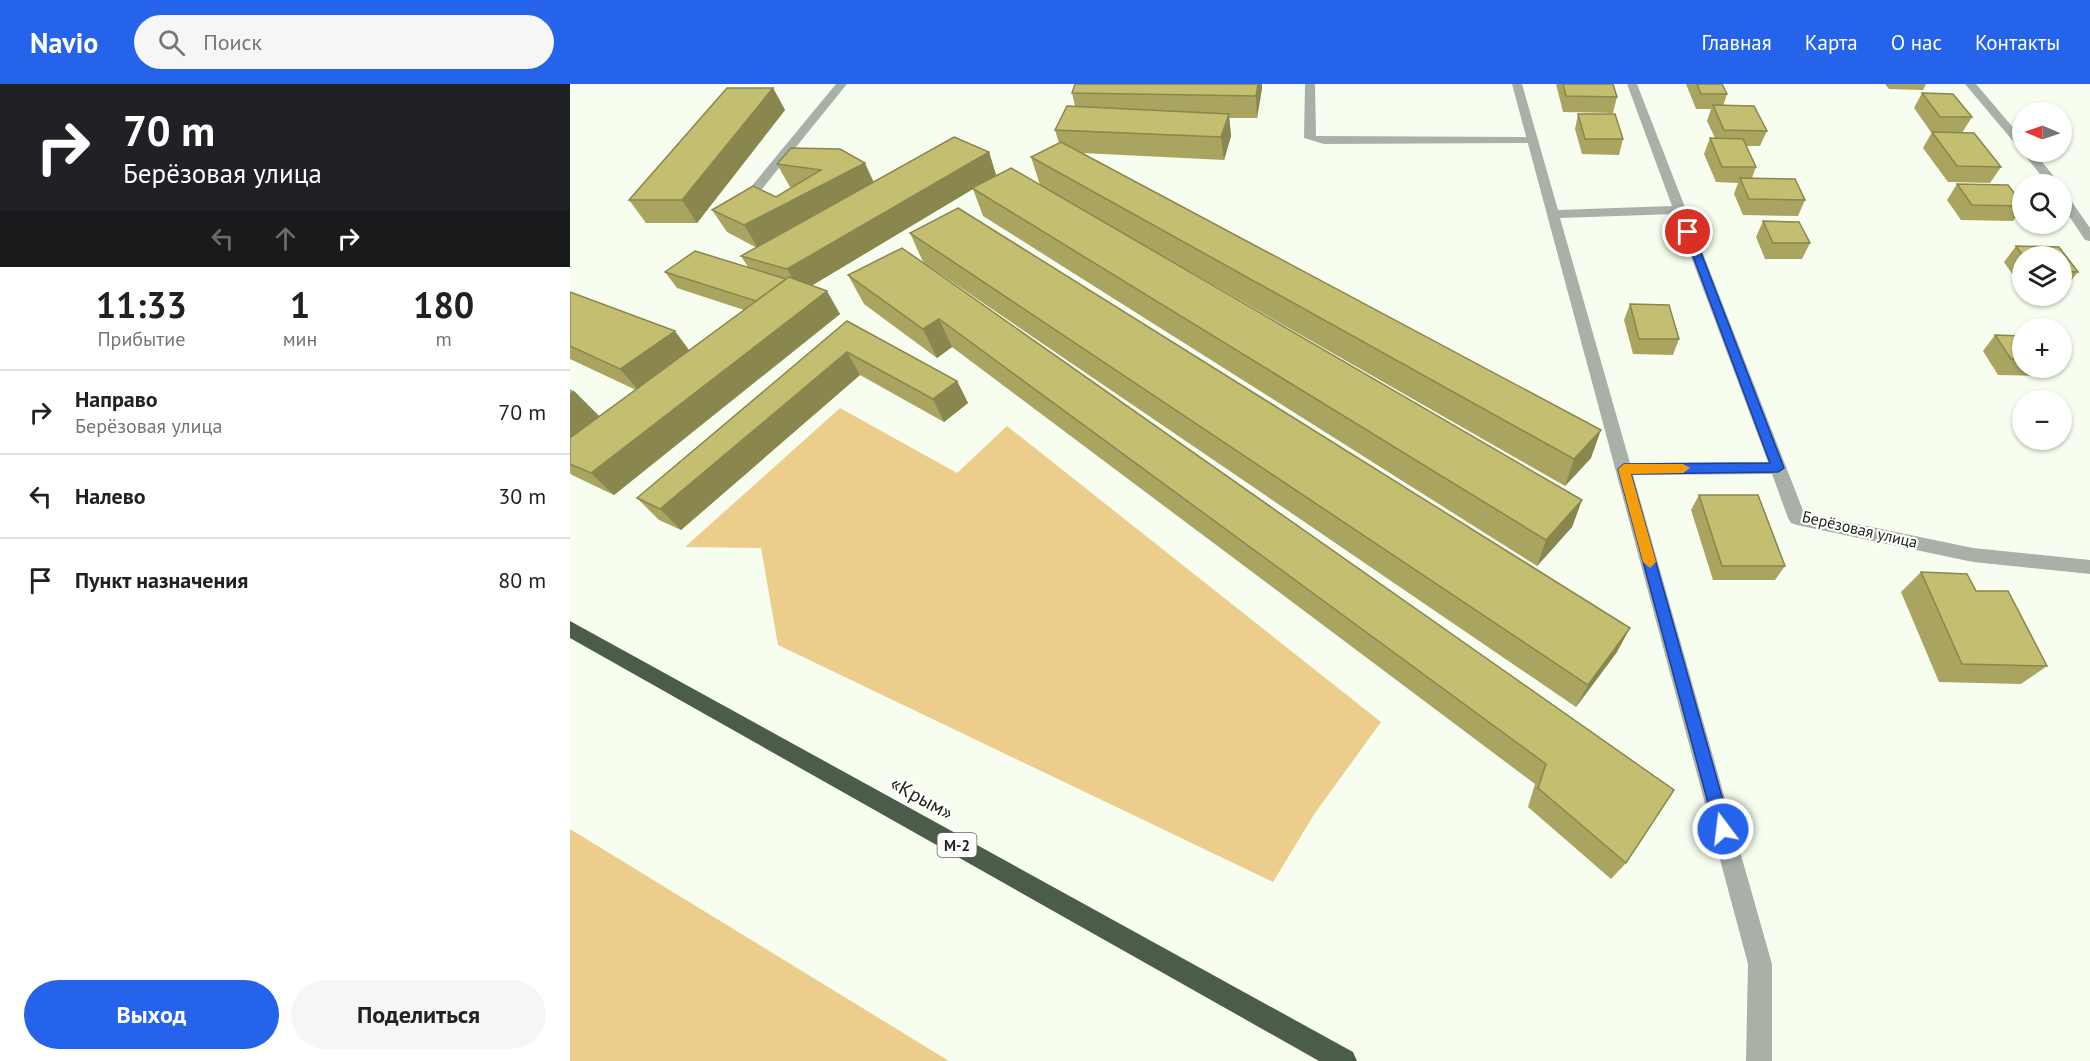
<!DOCTYPE html>
<html lang="ru">
<head>
<meta charset="utf-8">
<style>
  body { margin:0; font-family:"PT Sans",sans-serif; background:#f6f6f6; color:#202124; height:100vh; display:flex; flex-direction:column; font-size:22px; white-space:nowrap }
  * { box-sizing:border-box; margin:0 }
  p { font-size:20px; color:#757577 }
  .icon { flex:none; width:33px; height:33px; fill:none; stroke:currentColor; stroke-width:2; stroke-linecap:round; stroke-linejoin:round }
  .map { position:relative; flex:1; overflow:hidden }
  .sheet { display:flex; flex-direction:column; background:#fff; width:570px }
  .sheet>* { flex:none }
  .top-card { background:#202124; color:#fff; overflow:hidden }
  .needle { width:39px; rotate:272deg }
  .fabs { position:absolute; left:1442px; top:18px; display:grid; gap:12px }
  .fabs a { display:grid; place-items:center; width:60px; height:60px; border-radius:50%; background:#fff; box-shadow:0 2px 4px #0004; font-size:30px }
  .pin { position:absolute; display:grid; place-items:center; width:51px; height:51px; color:#fff; margin:-26px; border:3px solid #fff; border-radius:50%; box-shadow:0 2px 6px #0007 }
  .me { position:absolute; width:66px; margin:-33px; rotate:345deg; stroke-linejoin:round; filter:drop-shadow(0 0 4px #0008) }
  .turn { display:flex; align-items:center; gap:21px; height:126px; padding:0 24px; font-size:27px }
  .turn .icon { width:78px; height:78px; stroke-width:2.5 }
  .turn b { display:block; font-size:42px; line-height:51px }
  .lanes { display:flex; align-items:center; height:57px; padding:0 24px; background:#0003; justify-content:center; gap:30px; direction:ltr }
  .lanes .off { opacity:.35 }
  .eta { display:flex; justify-content:space-evenly; align-items:center; height:102px; text-align:center }
  .eta b { font-size:36px; font-weight:700; line-height:42px }
  .button { display:flex; gap:12px; margin-top:auto; padding:12px 24px }
  .button a { flex:1; height:69px; border-radius:36px; background:#2563eb; color:#fff; font-size:24px; font-weight:700; line-height:69px; text-align:center }
  .button a+a { background:#f6f6f6; color:#202124 }
  ul { padding:0; list-style:none }
  li { display:flex; align-items:center; gap:18px; height:84px; padding:0 24px; border-top:2px solid #e0e0e0 }
  li div { flex:1 }
  li b { display:block; font-size:22px }
  li em { font-style:normal }
  header { display:flex; align-items:center; gap:36px; box-sizing:border-box; height:84px; padding:0 30px; background:#2563eb; color:#fff }
  header strong { font-size:28px }
  nav { display:flex; gap:33px; margin-inline-start:auto; font-size:21px }
  .search { width:420px; height:54px; background:#f6f6f6; display:flex; align-items:center; gap:15px; box-sizing:border-box; padding:0 21px; border-radius:33px; color:#757577; font-size:22px }
  main { display:flex; flex:1; min-height:0 }
  .map>svg:first-child { display:block }
  .green { fill:#eccd8b }
  .lines { fill:none; stroke-linecap:round; stroke-linejoin:round }
  .lane { fill:#a8b0a8; fill-rule:evenodd }
  .street { fill:#a8b0a8; fill-rule:evenodd }
  .highway { fill:#4b5c4b; fill-rule:evenodd }
  .wall { fill:#a9a460 }
  .shaded-wall { fill:#89864e }
  .building { fill:#c4bf70; stroke:#89864e; stroke-width:1.5 }
  .route { fill:#2563eb; stroke:#184099; stroke-width:1.5 }
  .slow { fill:#f59e0b }
  .labels { text-anchor:middle; dominant-baseline:central; stroke-width:4.5; stroke-linejoin:round; paint-order:stroke }
  .shield { fill:#fff; stroke:#62645e; stroke-width:1.5 }
  .shield-label { font-size:15px; font-weight:bold; fill:#1e2219 }
  .street-label { font-size:16px; fill:#1e2219; stroke:#fff }
  .near-street-label { font-size:20px; fill:#1e2219; stroke:#fff }
</style>
</head>
<body>
<header>
<strong>Navio</strong>
<div class="search"><svg class="icon" aria-label="search" viewBox="0 0 24 24"><circle cx="10" cy="10" r="6"/><path d="M15 15l6 6"/></svg>Поиск</div>
<nav><a>Главная</a><a>Карта</a><a>О нас</a><a>Контакты</a></nav>
</header>
<main>
<section class="sheet">
<div class="top-card">
<div class="turn"><svg class="icon" aria-label="right" viewBox="0 0 24 24"><path d="M7 20v-9h11M14 6l5 5-5 5"/></svg><div><b>70 m</b>Берёзовая улица</div></div>
<div class="lanes"><svg class="icon off" aria-label="left" viewBox="0 0 24 24"><path d="M17 20v-9H6M10 6l-5 5 5 5"/></svg><svg class="icon off" aria-label="ahead" viewBox="0 0 24 24"><path d="M12 20V5M6 11l6-6 6 6"/></svg><svg class="icon" aria-label="right" viewBox="0 0 24 24"><path d="M7 20v-9h11M14 6l5 5-5 5"/></svg></div>
</div>
<div class="eta">
<div><b>11:33</b><p>Прибытие</p></div>
<div><b>1</b><p>мин</p></div>
<div><b>180</b><p>m</p></div>
</div>
<ul>
<li><svg class="icon" aria-label="right" viewBox="0 0 24 24"><path d="M7 20v-9h11M14 6l5 5-5 5"/></svg><div><b>Направо</b><p>Берёзовая улица</p></div><em>70 m</em></li>
<li><svg class="icon" aria-label="left" viewBox="0 0 24 24"><path d="M17 20v-9H6M10 6l-5 5 5 5"/></svg><div><b>Налево</b></div><em>30 m</em></li>
<li><svg class="icon" aria-label="arrive" viewBox="0 0 24 24"><path d="M6 21V4h12l-3 4 3 4H6"/></svg><div><b>Пункт назначения</b></div><em>80 m</em></li>
</ul>
<div class="button"><a>Выход</a><a>Поделиться</a></div>
</section>
<div class="map">
<svg width="1520" height="977" viewBox="0 0 1520 977">
  <rect width="100%" height="100%" fill="#f8feef"/>
  <g class="green">
    <path d="M 270,324 L 387,389 L 437,342 L 811,638 L 745,729 L 703,798 L 208,561 L 191,464 L 115,463 Z"/>
    <path d="M 0,744 L 0,745 L 379,977 L 0,977 Z"/>
  </g>
  <g class="lines">
    <g class="lane">
      <path d="M 266,0 L 277,0 L 179,121 L 171,121 L 169,118 L 171,115 Z"/>
      <path d="M 735,0 L 745,0 L 746,52 L 963,53 L 969,56 L 963,59 L 754,60 L 734,54 Z"/>
    </g>
    <g class="street">
      <path d="M 942,0 L 952,0 L 988,126 L 1102,122 L 1057,0 L 1067,0 L 1234,429 L 1403,464 L 1520,476 L 1520,490 L 1403,478 L 1227,441 L 1221,439 L 1218,434 L 1202,390 L 1063,391 L 1202,880 L 1202,977 L 1176,977 L 1178,880 ZM 1105,130 L 1198,378 L 1060,379 L 990,134 Z"/>
      <path d="M 1395,0 L 1406,0 L 1452,54 L 1452,64 L 1448,63 Z"/>
      <path d="M 1452,68 L 1464,68 L 1490,100 L 1478,100 Z"/>
      <path d="M 1491,107 L 1495,108 L 1520,144 L 1520,157 L 1515,156 L 1491,120 Z"/>
    </g>
    <path class="highway" d="M 0,537 L 783,968 L 787,977 L 749,977 L 0,554 Z"/>
  </g>
  <g class="wall">
    <path d="M 986,0 L 1043,0 L 1047,13 L 1043,29 L 993,28 Z"/>
    <path d="M 1116,0 L 1152,0 L 1157,10 L 1153,22 L 1197,47 L 1190,62 L 1176,62 L 1186,83 L 1182,94 L 1235,116 L 1228,132 L 1173,131 L 1164,110 L 1168,99 L 1146,98 L 1134,70 L 1140,54 L 1145,54 L 1137,37 L 1141,25 L 1126,25 Z"/>
    <path d="M 1315,0 L 1356,0 L 1353,6 L 1319,5 Z"/>
    <path d="M 203,4 L 215,26 L 127,139 L 76,139 L 59,116 Z"/>
    <path d="M 692,4 L 687,34 L 659,34 L 661,52 L 654,76 L 512,69 L 1021,374 L 995,402 L 502,120 L 1012,416 L 1002,443 L 967,482 L 413,132 L 403,105 L 241,202 L 270,230 L 44,411 L 2,391 L 0,389 L 0,305 L 4,307 L 29,332 L 66,306 L 0,275 L 0,208 L 119,266 L 174,226 L 107,204 L 95,188 L 178,183 L 171,172 L 187,164 L 157,148 L 142,126 L 206,113 L 222,103 L 220,103 L 207,80 L 221,64 L 304,98 L 419,68 L 426,91 L 420,95 L 470,101 L 461,73 L 489,59 L 485,46 L 505,22 L 502,9 Z"/>
    <path d="M 1352,9 L 1402,33 L 1392,49 L 1431,83 L 1420,99 L 1378,98 L 1353,64 L 1362,48 L 1361,48 L 1344,24 Z"/>
    <path d="M 1008,30 L 1053,55 L 1049,71 L 1012,70 L 1005,45 Z"/>
    <path d="M 1387,100 L 1452,119 L 1452,125 L 1443,137 L 1391,136 L 1377,116 Z"/>
    <path d="M 1193,137 L 1240,159 L 1232,175 L 1195,175 L 1186,153 Z"/>
    <path d="M 340,149 L 1047,568 L 1006,623 L 353,178 Z"/>
    <path d="M 1446,162 L 1489,163 L 1508,188 L 1495,204 L 1491,204 L 1491,172 L 1452,172 L 1452,203 L 1451,203 L 1434,178 Z"/>
    <path d="M 332,164 L 1104,706 L 1056,779 L 1041,795 L 958,723 L 965,700 L 382,263 L 367,274 L 294,220 L 278,191 Z"/>
    <path d="M 1060,220 L 1109,255 L 1103,271 L 1063,270 L 1054,236 Z"/>
    <path d="M 277,237 L 387,297 L 398,319 L 374,338 L 290,291 L 111,446 L 89,436 L 67,414 Z"/>
    <path d="M 1425,251 L 1452,252 L 1452,284 L 1482,284 L 1474,292 L 1428,291 L 1413,267 Z"/>
    <path d="M 1129,411 L 1215,482 L 1205,496 L 1143,496 L 1121,426 Z"/>
    <path d="M 1351,488 L 1406,507 L 1477,582 L 1451,600 L 1369,598 L 1331,508 Z"/>
  </g>
  <g class="shaded-wall">
    <path d="M 688,0 L 692,0 L 692,4 L 687,34 L 686,12 Z"/>
    <path d="M 203,4 L 215,26 L 127,139 L 112,116 Z"/>
    <path d="M 659,30 L 661,52 L 654,76 L 651,53 Z"/>
    <path d="M 419,68 L 426,91 L 403,105 L 402,104 L 403,105 L 231,208 L 217,185 Z"/>
    <path d="M 295,79 L 305,101 L 188,164 L 174,141 Z"/>
    <path d="M 257,207 L 270,230 L 44,411 L 21,389 Z"/>
    <path d="M 369,235 L 382,263 L 367,274 L 353,245 Z"/>
    <path d="M 105,247 L 122,270 L 70,308 L 50,285 Z"/>
    <path d="M 277,268 L 290,291 L 111,446 L 90,425 Z"/>
    <path d="M 387,297 L 398,319 L 374,338 L 363,315 Z"/>
    <path d="M 4,307 L 32,335 L 0,357 L 0,309 Z"/>
    <path d="M 1031,346 L 1021,374 L 995,402 L 1004,375 Z"/>
    <path d="M 1012,416 L 1002,443 L 967,482 L 976,456 Z"/>
    <path d="M 1060,544 L 1047,568 L 1006,623 L 1018,601 Z"/>
  </g>
  <g class="building">
    <path d="M 505,0 L 688,0 L 686,12 L 502,9 Z"/>
    <path d="M 993,0 L 1043,0 L 1047,13 L 996,12 Z"/>
    <path d="M 1127,0 L 1152,0 L 1157,10 L 1131,10 Z"/>
    <path d="M 157,4 L 203,4 L 112,116 L 59,116 Z"/>
    <path d="M 1352,9 L 1383,10 L 1402,33 L 1370,33 Z"/>
    <path d="M 1143,21 L 1184,22 L 1197,47 L 1154,46 Z"/>
    <path d="M 497,22 L 659,30 L 651,53 L 485,46 Z"/>
    <path d="M 1008,30 L 1045,30 L 1053,55 L 1015,55 Z"/>
    <path d="M 1362,48 L 1404,49 L 1431,83 L 1387,82 Z"/>
    <path d="M 384,53 L 419,68 L 217,185 L 171,172 Z"/>
    <path d="M 1140,54 L 1173,55 L 1186,83 L 1152,83 Z"/>
    <path d="M 491,58 L 1031,346 L 1004,375 L 461,73 Z"/>
    <path d="M 221,64 L 270,65 L 295,79 L 174,141 L 142,126 L 183,102 L 206,113 L 251,86 L 207,80 Z"/>
    <path d="M 441,84 L 1012,416 L 976,456 L 402,104 Z"/>
    <path d="M 1170,94 L 1225,95 L 1235,116 L 1179,115 Z"/>
    <path d="M 1387,100 L 1438,101 L 1452,119 L 1452,122 L 1402,121 Z"/>
    <path d="M 388,124 L 1060,544 L 1018,601 L 340,149 Z"/>
    <path d="M 1193,137 L 1229,138 L 1240,159 L 1203,159 Z"/>
    <path d="M 1446,162 L 1489,163 L 1508,188 L 1491,187 L 1491,172 L 1453,172 Z"/>
    <path d="M 332,164 L 1104,706 L 1056,779 L 968,704 L 976,680 L 369,235 L 353,245 L 278,191 Z"/>
    <path d="M 125,167 L 216,195 L 186,217 L 95,188 Z"/>
    <path d="M 219,193 L 257,207 L 21,389 L 0,380 L 0,354 Z"/>
    <path d="M 0,208 L 105,247 L 50,285 L 0,262 Z"/>
    <path d="M 1060,220 L 1099,221 L 1109,255 L 1069,255 Z"/>
    <path d="M 277,237 L 387,297 L 363,315 L 277,268 L 90,425 L 67,414 Z"/>
    <path d="M 1425,251 L 1452,252 L 1452,276 L 1441,275 Z"/>
    <path d="M 1129,411 L 1188,411 L 1215,482 L 1152,482 Z"/>
    <path d="M 1351,488 L 1397,490 L 1406,507 L 1438,507 L 1477,582 L 1392,580 Z"/>
  </g>
  <path class="route" d="M 1115,146 L 1123,148 L 1214,384 L 1208,388 L 1061,390 L 1161,745 L 1159,751 L 1153,753 L 1147,751 L 1145,745 L 1048,385 L 1054,380 L 1200,379 L 1114,148 Z"/>
  <path class="slow" d="M 1054,380 L 1113,380 L 1120,384 L 1113,389 L 1061,390 L 1086,478 L 1080,484 L 1073,478 L 1048,385 Z"/>
  <g class="labels">
    <rect class="shield" x="367.5" y="749" width="39" height="24" rx="4.5"/>
    <g class="shield-label">
      <text x="387" y="761">М-2</text>
    </g>
    <g class="street-label">
      <text transform="translate(1290 445) rotate(13)">Берёзовая улица</text>
    </g>
    <g class="near-street-label">
      <text transform="translate(352 714) rotate(29)">«Крым»</text>
    </g>
  </g>
</svg>
<div class="fabs">
<a><svg class="needle" viewBox="-14 -14 28 28"><path d="M0-13l5 13h-10z" fill="#e53935"/><path d="M0 13l5-13h-10z" fill="#757577"/></svg></a>
<a><svg class="icon" aria-label="search" viewBox="0 0 24 24"><circle cx="10" cy="10" r="6"/><path d="M15 15l6 6"/></svg></a>
<a><svg class="icon" aria-label="layers" viewBox="0 0 24 24"><path d="M12 4l9 5-9 5-9-5zM3 14l9 5 9-5"/></svg></a>
<a>+</a>
<a>−</a>
</div>
<div class="pin" style="left:1118px;top:148px;background:#d93025"><svg class="icon" aria-label="arrive" viewBox="0 0 24 24"><path d="M6 21V4h12l-3 4 3 4H6"/></svg></div>
<svg class="me" style="left:1153px;top:745px" viewBox="-20 -20 40 40"><circle r="17" fill="#2563eb" stroke="#fff" stroke-width="3"/><path d="M0-11L8 9 0 5-8 9z" fill="#fff"/></svg>
</div>
</main>
</body>
</html>
